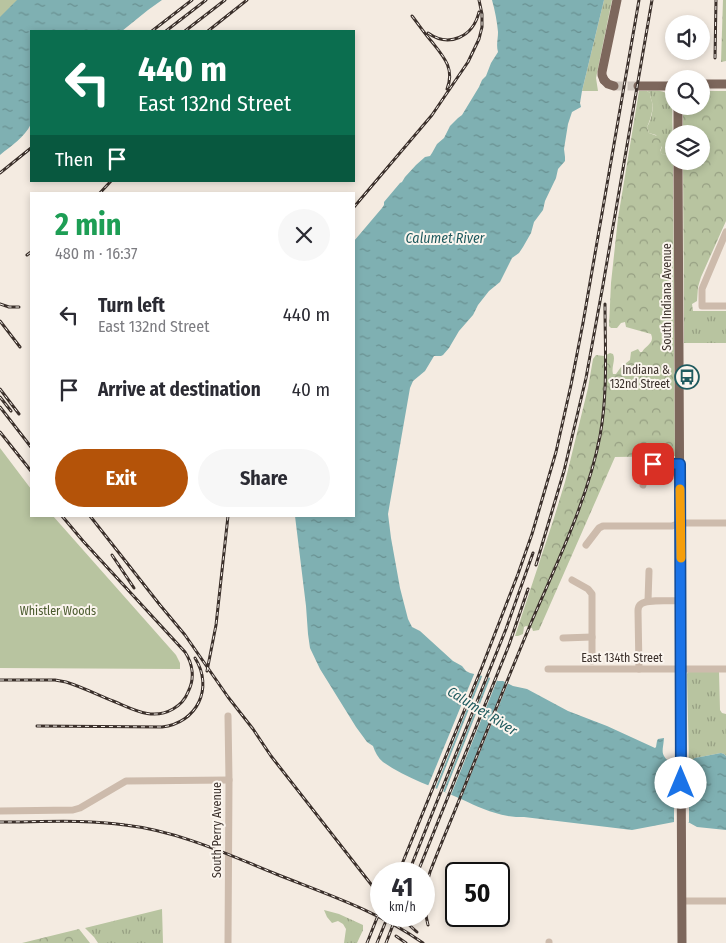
<!DOCTYPE html>
<html lang="en">
<head>
<meta charset="utf-8">
<style>
  body { margin:0; font-family:"Fira Sans Condensed",sans-serif; background:#f7f7f7; color:#2b2b33; height:100vh; display:flex; flex-direction:column; font-size:19px; white-space:nowrap }
  * { box-sizing:border-box; margin:0 }
  p { font-size:16px; color:#7c7c81 }
  .icon { flex:none; width:28px; height:28px; fill:none; stroke:currentColor; stroke-width:2; stroke-linecap:round; stroke-linejoin:round }
  .map { position:relative; flex:1; overflow:hidden }
  .panel { position:absolute; left:30px; top:192px; width:325px; height:325px; display:flex; flex-direction:column; background:#fff; border-radius:0px; box-shadow:0 2px 8px #0003 }
  .panel>* { flex:none }
  .banner { position:absolute; left:30px; top:30px; width:325px; height:152px; border-radius:0px; box-shadow:0 2px 8px #0003; background:#0b6e4f; color:#fff; overflow:hidden }
  .fabs { position:absolute; left:665px; top:15px; display:grid; gap:10px }
  .fabs a { display:grid; place-items:center; width:45px; height:45px; border-radius:50%; background:#fff; box-shadow:0 2px 8px #0003; font-size:25px }
  .speed { position:absolute; left:370px; top:862px; display:flex; gap:10px; font-size:25px; font-weight:700; text-align:center }
  .speed>* { display:grid; place-content:center; width:65px; height:65px; border-radius:50%; background:#fff; box-shadow:0 2px 8px #0003; line-height:1 }
  .speed small { font-size:12px; font-weight:400 }
  .speed .limit { border:2px solid #111; border-radius:8px; background:#fff; color:#111 }
  .pin { position:absolute; display:grid; place-items:center; width:42px; height:42px; color:#fff; margin:-21px; border-radius:10px; box-shadow:0 2px 8px #0006 }
  .me { position:absolute; width:55px; margin:-28px; rotate:0deg; stroke-linejoin:round; filter:drop-shadow(0 0 4px #0008) }
  .turn { display:flex; align-items:center; gap:18px; height:105px; padding:0 25px; font-size:22px }
  .turn .icon { width:65px; height:65px; stroke-width:2.5 }
  .turn b { display:block; font-size:35px; line-height:42px }
  .then { display:flex; align-items:center; height:48px; padding:0 25px; background:#0003; gap:10px; font-size:19px }
  .round { display:grid; place-items:center; flex:none; width:52px; height:52px; border-radius:26px; background:#f7f7f7 }
  .headline { display:flex; align-items:center; justify-content:space-between; height:85px; padding:0 25px }
  h1 { font-size:30px; font-weight:700; line-height:38px; color:#1e9e55 }
  .primary-button { display:flex; gap:10px; margin-top:auto; padding:10px 25px }
  .primary-button a { flex:1; height:58px; border-radius:30px; background:#b45309; color:#fff; font-size:20px; font-weight:700; line-height:58px; text-align:center }
  .primary-button a+a { background:#f7f7f7; color:#2b2b33 }
  ul { padding:0; list-style:none }
  li { display:flex; align-items:center; gap:15px; height:75px; padding:0 25px }
  li div { flex:1 }
  li b { display:block; font-size:19px }
  li em { font-style:normal }
  .map>svg:first-child { display:block }
  .grass { fill:url(#grass-tufts) }
  .forest { fill:url(#forest-crowns) }
  .park { fill:#b8c4a0 }
  .water { fill:url(#water-ripples) }
  .pier { fill:#f4ebe1 }
  .lines { fill:none; stroke-linecap:round; stroke-linejoin:round }
  .major-tunnel { stroke:#cfc6bd; stroke-width:9; stroke-dasharray:9 4.5; stroke-linecap:butt }
  .minor { stroke:#cdbbac; stroke-width:7 }
  .major { stroke:#7d675c; stroke-width:9 }
  .rail-casing { stroke:#3b302b; stroke-width:3 }
  .rail { stroke:#fbf5ee; stroke-width:1; stroke-dasharray:4; stroke-linecap:butt }
  .route-casing { stroke:#114b97; stroke-width:12 }
  .route { stroke:#1a73e8; stroke-width:9 }
  .slow { stroke:#f59e0b; stroke-width:9 }
  .labels { text-anchor:middle; dominant-baseline:central; stroke-width:4; stroke-linejoin:round; paint-order:stroke }
  .street-label { font-size:12px; fill:#3b302b; stroke:#fbf5ee }
  .poi-label { font-size:12px; fill:#3b302b; stroke:#fbf5ee; text-anchor:end }
  .park-label { font-size:12px; fill:#4a5a2e; stroke:#fbf5ee }
  .water-label { font-size:14px; font-style:italic; fill:#1f5a5e; stroke:#fbf5ee }
</style>
</head>
<body>
<div class="map">
<svg width="726" height="943" viewBox="0 0 726 943">
  <defs>
    <pattern id="grass-tufts" width="24" height="20" patternUnits="userSpaceOnUse" patternTransform="scale(1.25)"><rect width="24" height="20" fill="#b8c4a0"/><path d="M3 7l-1-3M5 7V3M7 7l1-3M15 17l-1-3M17 17v-4M19 17l1-3" fill="none" stroke="#97a083"/></pattern>
    <pattern id="forest-crowns" width="20" height="18" patternUnits="userSpaceOnUse" patternTransform="scale(1.25)"><rect width="20" height="18" fill="#b8c4a0"/><path d="M2 6a3 3 0 1 1 6 0M12 15a3 3 0 1 1 6 0" fill="none" stroke="#97a083"/></pattern>
    <pattern id="water-ripples" width="26" height="14" patternUnits="userSpaceOnUse" patternTransform="scale(1.25)"><rect width="26" height="14" fill="#7fb0b2"/><path d="M2 4q2-2 4 0t4 0M15 11q2-2 4 0t4 0" fill="none" stroke="#699091"/></pattern>
  </defs>
  <rect width="100%" height="100%" fill="#f4ebe1"/>
  <g class="grass">
    <path d="M 604,0 L 612,0 L 596,78 L 598,91 L 582,91 Z"/>
    <path d="M 647,91 C 657,91 666,89 672,99 L 673,155 L 662,154 L 660,152 L 662,147 L 656,135 L 649,133 L 647,127 C 651,121 654,108 652,102 C 651,99 650,96 650,93 Z"/>
    <rect x="684" y="311" width="42" height="32"/>
    <path d="M 674,323 L 674,353 L 664,350 C 660,343 661,335 663,328 Z"/>
    <path d="M 688,671 L 719,671 L 720,710 L 722,713 L 726,714 L 726,756 L 724,754 L 721,753 L 695,758 L 693,759 L 689,764 L 687,674 Z"/>
    <path d="M 162,909 L 163,943 L 98,943 L 94,937 L 85,928 Z"/>
    <path d="M 324,910 L 339,914 L 363,925 L 363,930 L 357,943 L 344,943 L 346,929 L 343,924 L 338,921 L 332,923 L 327,917 Z"/>
  </g>
  <g class="forest">
    <path d="M 723,0 L 726,0 L 726,61 L 721,62 Z"/>
    <path d="M 639,91 L 647,91 L 650,93 C 650,96 651,99 652,102 C 654,108 650,121 647,127 L 649,133 L 660,137 L 663,143 L 660,151 L 662,154 L 673,155 L 674,323 L 663,328 C 661,335 660,343 664,349 L 674,353 L 675,456 L 615,457 L 539,630 L 533,631 L 532,628 L 526,626 L 524,627 L 523,634 L 518,636 L 515,636 L 554,518 L 565,482 L 588,388 L 593,359 L 596,355 L 604,356 L 610,353 L 613,354 C 616,360 611,367 613,374 L 616,374 L 621,367 L 630,360 L 631,352 L 638,349 L 640,352 L 642,352 C 646,345 655,343 651,334 L 626,327 L 625,322 L 621,323 L 617,328 L 611,328 L 609,326 L 611,283 L 618,218 Z"/>
    <path d="M 701,91 L 726,91 L 726,221 L 701,277 L 698,287 L 697,301 L 692,304 L 693,311 L 684,311 L 683,161 L 701,161 L 701,134 L 683,134 L 683,106 L 701,106 Z"/>
    <path d="M 79,929 L 90,943 L 22,943 L 26,942 Z"/>
  </g>
  <g class="park">
    <path d="M 0,0 L 33,0 L 0,33 Z"/>
    <path d="M 0,448 L 31,489 L 31,516 L 53,516 L 176,655 L 180,663 L 180,669 L 0,668 Z"/>
  </g>
  <g class="water">
    <path d="M 17,0 L 162,0 L 148,10 L 122,31 L 31,31 L 31,124 C 24,138 12,145 0,155 L 0,17 Z"/>
    <path d="M 492,0 L 604,0 L 582,91 L 580,103 L 581,107 L 572,112 L 568,124 L 564,149 L 565,157 L 565,161 L 558,169 L 556,178 L 545,201 L 543,210 L 534,222 L 531,233 L 523,247 L 519,253 L 512,258 L 500,282 L 489,291 L 478,305 L 473,315 L 459,331 L 449,348 L 443,355 L 441,356 L 434,356 L 425,371 L 413,381 L 410,388 L 388,514 L 391,538 L 400,588 L 408,619 L 412,627 L 420,631 L 453,661 L 462,666 L 466,671 L 470,673 L 495,679 L 498,681 L 503,681 L 513,686 L 527,689 L 568,711 L 607,726 L 655,748 L 656,747 L 657,741 L 658,739 L 664,738 C 663,752 659,754 672,764 L 689,764 L 693,759 L 695,758 L 721,753 L 724,754 L 726,756 L 726,830 L 697,827 L 688,822 L 674,822 L 632,830 L 524,817 C 519,817 513,817 508,816 C 491,813 476,806 461,799 C 435,787 407,779 383,762 C 378,758 375,752 373,746 L 367,742 L 356,727 L 320,669 L 310,648 L 308,634 L 306,606 L 295,516 L 354,516 L 354,241 L 382,208 L 384,205 L 384,202 L 400,183 L 402,182 L 405,177 L 416,165 L 425,157 L 430,156 L 432,153 L 437,144 L 444,138 L 450,126 L 458,118 L 462,115 L 479,87 L 482,80 L 486,76 L 491,63 L 498,52 C 496,45 498,39 498,32 C 497,21 495,11 492,0 Z"/>
  </g>
  <g class="pier">
    <path d="M 475,672 L 481,674 L 435,789 L 428,786 Z"/>
    <path d="M 483,674 L 489,676 L 443,792 L 437,789 Z"/>
    <path d="M 491,676 L 498,678 L 451,795 L 445,792 Z"/>
    <path d="M 506,680 L 509,681 L 461,799 L 459,798 Z"/>
    <rect x="674" y="764" width="15" height="58"/>
  </g>
  <g class="lines">
    <path class="major-tunnel" d="M 614,86 L 638,86"/>
    <g class="minor">
      <path d="M 726,232 L 702,289 L 702,306 L 726,306"/>
      <path d="M 643,485 C 644,480 643,473 645,469 C 650,461 672,464 680,463"/>
      <path d="M 586,545 L 599,528 L 603,526 L 672,526 L 680,523 L 726,523"/>
      <path d="M 572,580 L 588,589 L 592,594 L 592,661"/>
      <path d="M 648,601 L 649,571"/>
      <path d="M 563,638 L 592,637"/>
      <path d="M 548,669 L 726,669"/>
      <path d="M 639,669 L 638,611 C 638,608 638,606 641,604 C 647,599 672,601 681,601"/>
      <path d="M 228,716 L 229,780 L 228,943"/>
      <path d="M 0,811 L 73,810 L 80,808 L 126,781 L 229,780"/>
      <path d="M 682,901 L 726,901"/>
      <path d="M 549,943 L 549,942"/>
    </g>
    <g class="major">
      <path d="M 604,80 L 602,75 L 602,72 L 617,0"/>
      <path d="M 604,80 L 608,84 L 614,86"/>
      <path d="M 701,84 L 726,84"/>
      <path d="M 638,86 L 667,86 L 674,85"/>
      <path d="M 678,106 L 678,134"/>
      <path d="M 678,161 L 682,943"/>
    </g>
    <g class="rail-casing">
      <g id="rail">
        <path d="M 412,16 C 419,25 425,34 432,42 C 444,57 455,69 447,89"/>
        <path d="M 152,31 L 192,0"/>
        <path d="M 166,31 L 206,0"/>
        <path d="M 185,31 L 225,0"/>
        <path d="M 208,31 L 247,0"/>
        <path d="M 428,33 C 449,48 473,37 479,12"/>
        <path d="M 715,58 L 716,0"/>
        <path d="M 0,173 L 31,148"/>
        <path d="M 99,194 L 111,181"/>
        <path d="M 354,207 L 432,115 L 468,62 L 479,39 L 482,27 L 482,14 L 479,0"/>
        <path d="M 27,255 L 31,252"/>
        <path d="M 0,304 L 9,307 L 19,307"/>
        <path d="M 0,321 L 20,347"/>
        <path d="M 0,389 L 19,414"/>
        <path d="M 0,397 L 11,411"/>
        <path d="M 0,407 L 31,447"/>
        <path d="M 0,432 L 31,471"/>
        <path d="M 90,516 L 160,605 L 185,635 L 228,697 L 253,729 L 271,756 L 381,897"/>
        <path d="M 112,555 L 134,588"/>
        <path d="M 536,565 L 564,471 L 586,378 L 603,285 L 652,0"/>
        <path d="M 207,671 L 216,625 L 228,516"/>
        <path d="M 0,680 L 55,680 L 66,682 C 82,687 98,695 113,701 C 133,709 152,721 173,709 C 180,705 185,700 188,692 C 195,679 193,664 185,652 L 83,541 L 62,516"/>
        <path d="M 37,726 L 162,727 C 197,723 214,688 195,658"/>
        <path d="M 0,822 C 41,822 84,819 125,825 C 178,831 227,854 276,874 C 326,894 378,911 423,943"/>
        <path d="M 398,874 L 482,667 L 518,574 L 532,534 L 556,452 L 571,385 L 583,323 L 639,0"/>
        <path d="M 408,874 L 506,629 L 533,553"/>
        <path d="M 417,874 L 509,645 L 528,589"/>
        <path d="M 399,916 L 417,932"/>
        <path d="M 428,925 C 423,905 424,891 430,872 C 441,843 453,816 464,788 C 486,733 508,678 531,623 C 556,565 588,499 600,436 C 608,392 605,348 605,304"/>
        <path d="M 396,936 L 406,943"/>
        <path d="M 367,943 L 381,908"/>
        <path d="M 377,943 L 388,916"/>
        <path d="M 386,943 L 396,917"/>
      </g>
    </g>
    <use href="#rail" class="rail"/>
  </g>
  <g class="lines">
    <g class="route-casing">
      <path id="route" d="M 653,464 L 680,464 L 681,783"/>
    </g>
    <use href="#route" class="route"/>
    <path class="slow" d="M 680,489 L 681,558"/>
  </g>
  <defs>
    <g id="bus-ring" transform="scale(1.25)"><circle r="9.5" fill="#fbf5ee" stroke="#1f5a5e" stroke-width="1.5"/><path d="M-5-6H5V4H4V6H2V4H-2V6H-4V4H-5ZM-3.5-4V0h7V-4ZM-3.5 1.2v1.5H-2V1.2ZM2 1.2v1.5H3.5V1.2Z" fill="#1f5a5e"/></g>
  </defs>
  <g fill-rule="evenodd">
    <use href="#bus-ring" x="687" y="377"/>
  </g>
  <g class="labels">
    <g class="street-label">
      <text transform="translate(667 297) rotate(-90)">South Indiana Avenue</text>
      <text x="622" y="658">East 134th Street</text>
      <text transform="translate(217 830) rotate(-90)">South Perry Avenue</text>
    </g>
    <g class="poi-label">
      <text x="670" y="370">Indiana &amp;<tspan x="670" dy="14">132nd Street</tspan></text>
    </g>
    <g class="park-label">
      <text x="58" y="611">Whistler Woods</text>
    </g>
    <g class="water-label">
      <text x="445" y="238">Calumet River</text>
      <text transform="translate(482 711) rotate(32)">Calumet River</text>
    </g>
  </g>
</svg>
<div class="fabs">
<a><svg class="icon" aria-label="sound" viewBox="0 0 24 24"><path d="M4 9h4l5-4v14l-5-4H4zM17 9q2 3 0 6"/></svg></a>
<a><svg class="icon" aria-label="search" viewBox="0 0 24 24"><circle cx="10" cy="10" r="6"/><path d="M15 15l6 6"/></svg></a>
<a><svg class="icon" aria-label="layers" viewBox="0 0 24 24"><path d="M12 4l9 5-9 5-9-5zM3 14l9 5 9-5"/></svg></a>
</div>
<div class="speed"><div>41<small>km/h</small></div><div class="limit">50</div></div>
<div class="pin" style="left:653px;top:464px;background:#d93025"><svg class="icon" aria-label="arrive" viewBox="0 0 24 24"><path d="M6 21V4h12l-3 4 3 4H6"/></svg></div>
<svg class="me" style="left:681px;top:783px" viewBox="-20 -20 40 40"><circle r="19" fill="#fff"/><path d="M0-13L10 11 0 6-10 11z" fill="#1a73e8"/></svg>
<div class="banner">
<div class="turn"><svg class="icon" aria-label="left" viewBox="0 0 24 24"><path d="M17 20v-9H6M10 6l-5 5 5 5"/></svg><div><b>440 m</b>East 132nd Street</div></div>
<div class="then">Then<svg class="icon" aria-label="arrive" viewBox="0 0 24 24"><path d="M6 21V4h12l-3 4 3 4H6"/></svg></div>
</div>
<section class="panel">
<div class="headline"><div><h1>2 min</h1><p>480 m · 16:37</p></div><a class="round"><svg class="icon" aria-label="close" viewBox="0 0 24 24"><path d="M6 6l12 12M18 6L6 18"/></svg></a></div>
<ul>
<li><svg class="icon" aria-label="left" viewBox="0 0 24 24"><path d="M17 20v-9H6M10 6l-5 5 5 5"/></svg><div><b>Turn left</b><p>East 132nd Street</p></div><em>440 m</em></li>
<li><svg class="icon" aria-label="arrive" viewBox="0 0 24 24"><path d="M6 21V4h12l-3 4 3 4H6"/></svg><div><b>Arrive at destination</b></div><em>40 m</em></li>
</ul>
<div class="primary-button"><a>Exit</a><a>Share</a></div>
</section>
</div>
</body>
</html>
